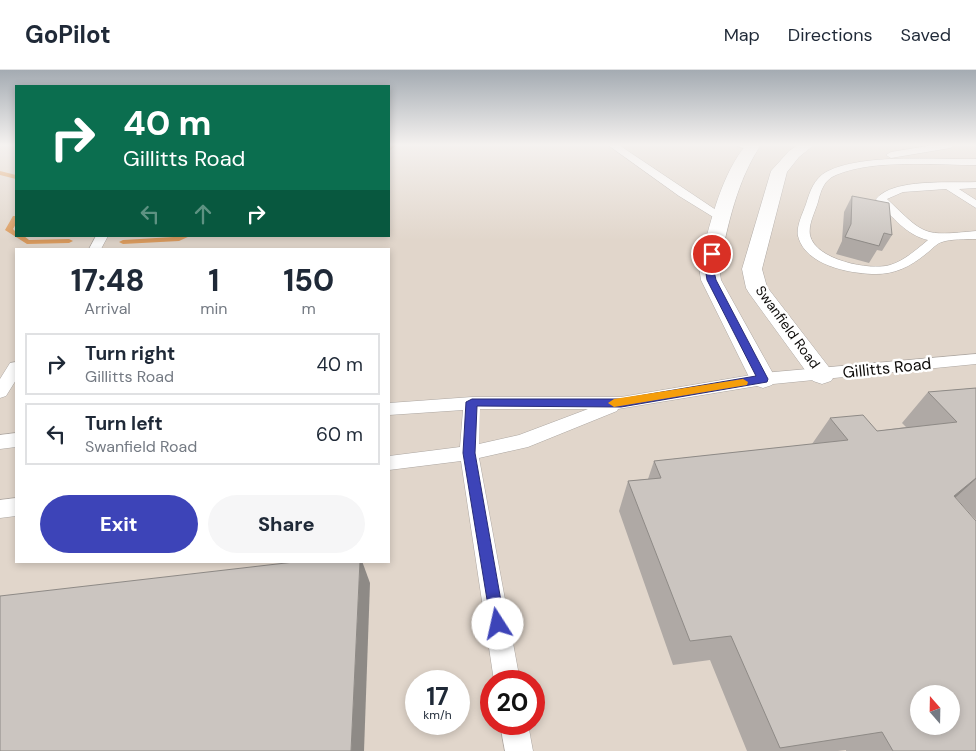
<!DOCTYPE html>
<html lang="en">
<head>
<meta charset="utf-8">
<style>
  body { margin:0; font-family:"DM Sans",sans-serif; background:#f6f6f7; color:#1f2937; height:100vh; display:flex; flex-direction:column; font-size:19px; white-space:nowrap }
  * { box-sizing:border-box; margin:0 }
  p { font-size:16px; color:#747a83 }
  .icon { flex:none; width:28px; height:28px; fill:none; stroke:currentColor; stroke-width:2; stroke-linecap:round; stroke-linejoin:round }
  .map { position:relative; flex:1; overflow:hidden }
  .drawer { position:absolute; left:15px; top:178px; width:375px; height:315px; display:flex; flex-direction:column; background:#fff; border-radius:0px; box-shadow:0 2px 8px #0003 }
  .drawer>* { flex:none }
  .guide { position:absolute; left:15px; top:15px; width:375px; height:152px; border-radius:0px; box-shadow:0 2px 8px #0003; background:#0b6e4f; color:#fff; overflow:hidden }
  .needle { width:32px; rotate:340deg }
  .buttons { position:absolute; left:910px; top:615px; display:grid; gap:10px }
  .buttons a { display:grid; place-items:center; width:50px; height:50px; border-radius:50%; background:#fff; box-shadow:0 2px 8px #0003; font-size:25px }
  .speed { position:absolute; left:405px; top:600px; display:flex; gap:10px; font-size:25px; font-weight:700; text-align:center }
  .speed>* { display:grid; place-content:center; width:65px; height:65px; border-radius:50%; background:#fff; box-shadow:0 2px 8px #0003; line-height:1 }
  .speed small { font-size:12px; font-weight:400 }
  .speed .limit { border:8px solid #d22; background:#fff; color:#111 }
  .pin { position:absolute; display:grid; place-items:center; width:42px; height:42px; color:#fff; margin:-21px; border:2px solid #fff; border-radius:50%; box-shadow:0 1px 5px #0007 }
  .me { position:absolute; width:55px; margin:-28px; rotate:350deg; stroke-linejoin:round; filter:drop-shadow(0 0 4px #0008) }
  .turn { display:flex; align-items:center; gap:18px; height:105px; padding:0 25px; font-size:22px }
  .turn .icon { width:65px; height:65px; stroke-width:2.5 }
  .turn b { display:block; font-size:35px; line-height:42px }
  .lanes { display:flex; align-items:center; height:48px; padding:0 25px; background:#0003; justify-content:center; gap:25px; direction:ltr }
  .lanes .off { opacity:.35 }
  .eta { display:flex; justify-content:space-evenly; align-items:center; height:85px; text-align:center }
  .eta b { font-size:30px; font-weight:800; line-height:35px }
  .action { display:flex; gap:10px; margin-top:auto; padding:10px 25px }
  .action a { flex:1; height:58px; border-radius:30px; background:#3d44b8; color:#fff; font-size:20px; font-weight:800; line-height:58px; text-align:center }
  .action a+a { background:#f6f6f7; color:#1f2937 }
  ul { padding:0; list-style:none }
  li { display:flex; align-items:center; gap:15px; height:62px; margin:0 10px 8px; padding:0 15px; border:2px solid #e0e1e3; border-radius:0px }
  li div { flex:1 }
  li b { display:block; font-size:19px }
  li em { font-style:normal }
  header { display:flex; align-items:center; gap:30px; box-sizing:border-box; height:70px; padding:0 25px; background:#fff; border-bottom:1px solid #e0e1e3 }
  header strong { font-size:24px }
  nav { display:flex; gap:28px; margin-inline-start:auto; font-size:18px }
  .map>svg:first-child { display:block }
  .built { fill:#e1d6cb; fill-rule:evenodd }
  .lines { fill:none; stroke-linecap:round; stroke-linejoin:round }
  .stream { fill:#de9e60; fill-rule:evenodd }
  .service-casing { stroke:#ada7a2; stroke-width:1 }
  .minor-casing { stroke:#ada7a2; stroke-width:1 }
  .service { fill:#fff; fill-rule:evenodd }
  .minor { fill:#fff; fill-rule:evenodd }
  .wall { fill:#afa9a5 }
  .shaded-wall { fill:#8e8a86 }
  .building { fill:#cbc5c0; stroke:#8e8a86; fill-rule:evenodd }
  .route { fill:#3d44b8; stroke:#282c78 }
  .slow { fill:#f59e0b }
  .labels { text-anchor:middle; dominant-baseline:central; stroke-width:5; stroke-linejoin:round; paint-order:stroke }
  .far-street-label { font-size:14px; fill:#0e0c0a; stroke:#fff }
  .street-label { font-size:16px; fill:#0e0c0a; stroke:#fff }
</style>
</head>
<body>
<header>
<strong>GoPilot</strong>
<nav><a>Map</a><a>Directions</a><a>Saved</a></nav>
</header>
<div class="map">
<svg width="976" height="681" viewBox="0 0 976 681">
  <rect width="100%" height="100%" fill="#e9e3de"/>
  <path class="built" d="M 0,75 L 16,75 L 16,166 L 389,166 L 389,75 L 976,75 L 976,681 L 0,681 ZM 16,179 L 389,179 L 389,491 L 16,491 ZM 416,611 L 459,611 L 459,654 L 416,654 ZM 491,611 L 534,611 L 534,654 L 491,654 ZM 919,624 L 951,624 L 951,656 L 919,656 Z"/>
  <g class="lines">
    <g class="stream">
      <path d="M 390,75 L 397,75 L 389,81 Z"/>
      <path d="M 0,101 L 16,105 L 16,109 L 0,105 Z"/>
      <path d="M 13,146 L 16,146 L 16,154 L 13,159 L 16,162 L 16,166 L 24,166 L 29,170 L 69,169 L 73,171 L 69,173 L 27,174 L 5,160 Z"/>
      <path d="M 190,166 L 179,171 L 123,174 L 119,172 L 123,170 Z"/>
    </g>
    <g class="service-casing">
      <g id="service">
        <path d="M 608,75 L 619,75 L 728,148 L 726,150 L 718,150 L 679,126 Z"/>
        <path d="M 735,75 L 749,75 L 755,78 L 750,81 Z"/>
        <path d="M 934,75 L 955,75 L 950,78 L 891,88 L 886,85 L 891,82 Z"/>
        <path d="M 976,89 L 976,95 C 935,95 873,89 836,105 C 824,110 821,120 818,132 C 815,142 808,155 810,165 C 815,190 870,201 890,195 C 904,191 917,179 928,170 C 906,165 893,147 877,131 L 876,129 C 893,108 950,113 976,112 L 976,118 L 959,119 L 976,130 L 976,138 L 946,119 L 903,122 L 887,129 C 926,166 922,166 976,161 L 976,169 C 967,169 950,169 942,172 C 937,173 931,180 927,183 C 910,197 894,205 872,204 C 848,203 805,195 798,166 C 796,156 803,143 806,134 C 810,121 814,109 826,102 C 862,83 934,90 976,89 Z"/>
        <path d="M 96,166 L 108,166 L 101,179 L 89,179 Z"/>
        <path d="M 976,284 L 976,294 L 763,315 L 618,339 L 617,341 L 528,377 L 479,388 L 520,611 L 494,611 L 461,391 L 389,400 L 389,386 L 460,377 L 463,340 L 389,345 L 389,333 L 472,327 L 621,327 L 763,303 ZM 480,339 L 588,339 L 519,365 L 479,374 Z"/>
        <path d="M 16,292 L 16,310 L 6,326 L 0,328 L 0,309 L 10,293 Z"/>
        <path d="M 16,363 L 16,377 L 0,379 L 0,365 Z"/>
        <path d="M 16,428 L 16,446 L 0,448 L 0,430 Z"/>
        <path d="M 500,654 L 528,654 L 533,681 L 505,681 Z"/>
      </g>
    </g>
    <g class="minor-casing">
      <g id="minor">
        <path d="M 746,75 L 761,75 C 737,110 728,155 719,197 L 721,210 L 776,309 L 772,315 L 763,318 L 754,315 L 750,309 L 701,210 L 699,197 C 709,158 720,106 746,75 Z"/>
        <path d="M 798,75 L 814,75 L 799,87 L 787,102 L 762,199 L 767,217 L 835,305 L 831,311 L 822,314 L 813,311 L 749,223 L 746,218 L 742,199 L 771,101 L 789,81 Z"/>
      </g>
    </g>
    <use href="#service" class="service"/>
    <use href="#minor" class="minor"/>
  </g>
  <g class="wall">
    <path d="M 852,126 L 892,165 L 882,181 L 877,180 L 869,193 L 836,184 L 842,171 L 844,142 Z"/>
    <path d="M 976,318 L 976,450 L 956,428 L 976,681 L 846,681 L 846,680 L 838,681 L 747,681 L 710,590 L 673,595 L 619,441 L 628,411 L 648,409 L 654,391 L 812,374 L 830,348 L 877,361 L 906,357 L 902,353 L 928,322 Z"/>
  </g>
  <g class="shaded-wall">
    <path d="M 976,408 L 976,409 L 956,427 L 922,456 L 954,426 Z"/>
    <path d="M 360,491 L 362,491 L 370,513 L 364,681 L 351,681 Z"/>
  </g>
  <g class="building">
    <path d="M 852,126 L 889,133 L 892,165 L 884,163 L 879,176 L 845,167 L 851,154 Z"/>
    <path d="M 976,318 L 976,408 L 954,426 L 976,451 L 976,681 L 893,681 L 882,662 L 780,678 L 731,566 L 690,571 L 628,411 L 661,408 L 654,391 L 848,370 L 830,348 L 863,345 L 877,361 L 957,352 L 928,322 ZM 919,624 L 951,624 L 951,656 L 919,656 Z"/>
    <path d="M 303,491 L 360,491 L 351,681 L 0,681 L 0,526 Z"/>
  </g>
  <linearGradient id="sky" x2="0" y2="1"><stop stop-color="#a4abb2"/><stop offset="0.44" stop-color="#f5f2f0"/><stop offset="1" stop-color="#f5f2f0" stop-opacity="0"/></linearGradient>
  <rect width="976" height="170" fill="url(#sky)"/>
  <path class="route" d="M 709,182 L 716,184 L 713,197 L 716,210 L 768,309 L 767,312 L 621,337 L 477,336 L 475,383 L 505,554 L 503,560 L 498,562 L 492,560 L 463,383 L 466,332 L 472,329 L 621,329 L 756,306 L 707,210 L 705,197 Z"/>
  <path class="slow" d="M 743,309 L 748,312 L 747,315 L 614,337 L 608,333 L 614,329 Z"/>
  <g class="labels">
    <g class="far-street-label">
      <text transform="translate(788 257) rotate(54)">Swanfield Road</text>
    </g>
    <g class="street-label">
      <text transform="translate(887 298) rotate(-6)">Gillitts Road</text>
    </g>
  </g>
</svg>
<div class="buttons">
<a><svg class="needle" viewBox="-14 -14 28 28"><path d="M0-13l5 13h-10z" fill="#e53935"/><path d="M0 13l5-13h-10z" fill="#747a83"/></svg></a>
</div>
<div class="speed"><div>17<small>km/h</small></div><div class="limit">20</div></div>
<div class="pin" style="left:712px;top:184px;background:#d93025"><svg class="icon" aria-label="arrive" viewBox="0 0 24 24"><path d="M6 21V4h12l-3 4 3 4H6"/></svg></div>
<svg class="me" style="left:498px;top:554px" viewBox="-20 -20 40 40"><circle r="19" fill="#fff"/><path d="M0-13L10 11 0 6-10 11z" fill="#3d44b8"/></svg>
<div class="guide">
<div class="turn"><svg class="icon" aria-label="right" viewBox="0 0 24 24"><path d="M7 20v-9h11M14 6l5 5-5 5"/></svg><div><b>40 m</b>Gillitts Road</div></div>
<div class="lanes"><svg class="icon off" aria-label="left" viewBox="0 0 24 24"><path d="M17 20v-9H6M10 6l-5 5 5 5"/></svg><svg class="icon off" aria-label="ahead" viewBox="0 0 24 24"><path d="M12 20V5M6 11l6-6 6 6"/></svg><svg class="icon" aria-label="right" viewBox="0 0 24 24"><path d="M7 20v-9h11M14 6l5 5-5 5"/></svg></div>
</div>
<section class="drawer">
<div class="eta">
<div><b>17:48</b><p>Arrival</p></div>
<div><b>1</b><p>min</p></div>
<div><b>150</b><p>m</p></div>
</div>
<ul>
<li><svg class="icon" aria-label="right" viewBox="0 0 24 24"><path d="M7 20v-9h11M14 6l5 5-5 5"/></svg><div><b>Turn right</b><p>Gillitts Road</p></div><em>40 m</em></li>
<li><svg class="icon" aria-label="left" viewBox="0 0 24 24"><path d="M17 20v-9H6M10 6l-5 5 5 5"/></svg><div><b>Turn left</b><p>Swanfield Road</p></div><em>60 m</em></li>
</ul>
<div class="action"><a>Exit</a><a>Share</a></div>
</section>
</div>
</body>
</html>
